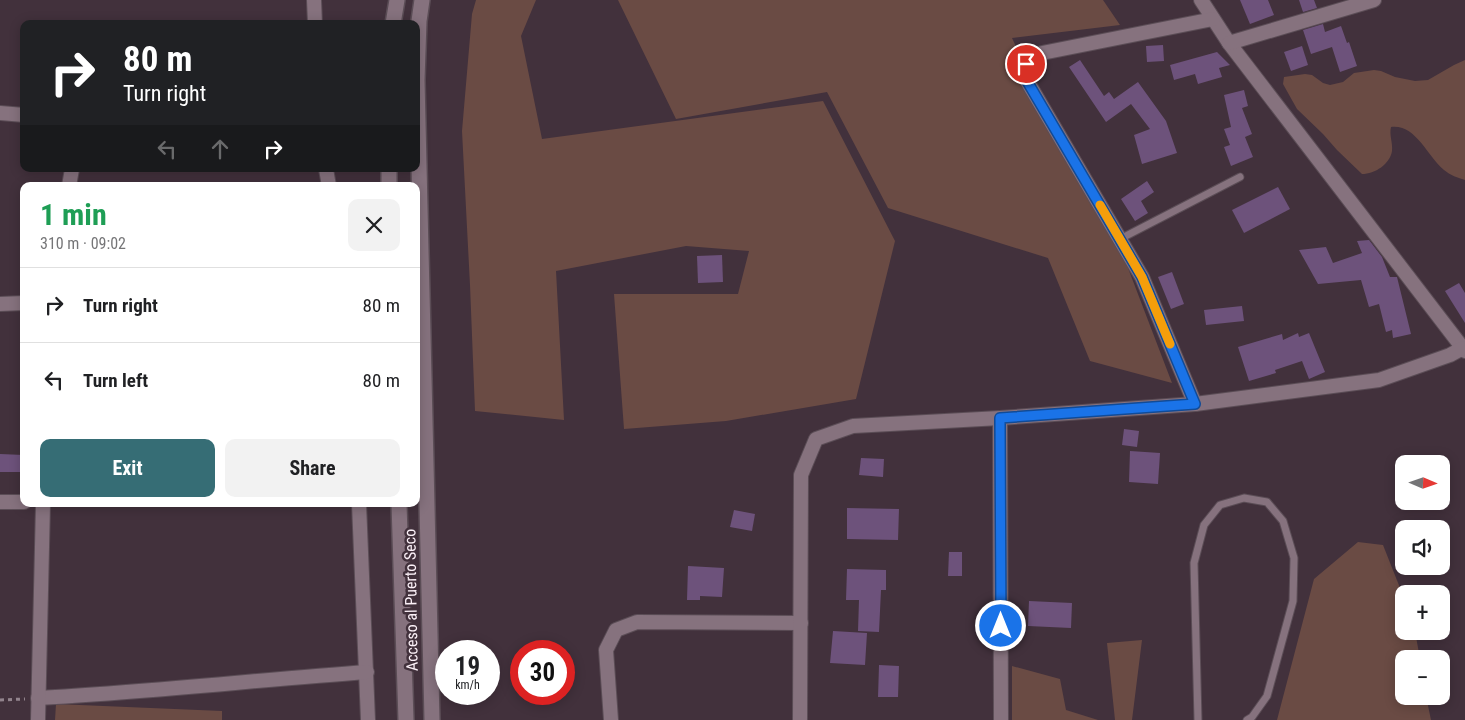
<!DOCTYPE html>
<html lang="en">
<head>
<meta charset="utf-8">
<style>
  body { margin:0; font-family:"Roboto Condensed",sans-serif; background:#f2f2f2; color:#202124; height:100vh; display:flex; flex-direction:column; font-size:19px; white-space:nowrap }
  * { box-sizing:border-box; margin:0 }
  p { font-size:16px; color:#757577 }
  .icon { flex:none; width:28px; height:28px; fill:none; stroke:currentColor; stroke-width:2; stroke-linecap:round; stroke-linejoin:round }
  .map { position:relative; flex:1; overflow:hidden }
  .sheet { position:absolute; left:20px; top:182px; width:400px; height:325px; display:flex; flex-direction:column; background:#fff; border-radius:10px; box-shadow:0 2px 12px #0003 }
  .sheet>* { flex:none }
  .hud { position:absolute; left:20px; top:20px; width:400px; height:152px; border-radius:10px; box-shadow:0 2px 12px #0003; background:#202124; color:#fff; overflow:hidden }
  .needle { width:32px; rotate:92deg }
  .buttons { position:absolute; left:1395px; top:455px; display:grid; gap:10px }
  .buttons a { display:grid; place-items:center; width:55px; height:55px; border-radius:10px; background:#fff; box-shadow:0 2px 12px #0003; font-size:25px }
  .speed { position:absolute; left:435px; top:640px; display:flex; gap:10px; font-size:25px; font-weight:700; text-align:center }
  .speed>* { display:grid; place-content:center; width:65px; height:65px; border-radius:50%; background:#fff; box-shadow:0 2px 12px #0003; line-height:1 }
  .speed small { font-size:12px; font-weight:400 }
  .speed .limit { border:8px solid #d22; background:#fff; color:#111 }
  .pin { position:absolute; display:grid; place-items:center; width:42px; height:42px; color:#fff; margin:-21px; border:2px solid #fff; border-radius:50%; box-shadow:0 1px 5px #0007 }
  .me { position:absolute; width:55px; margin:-28px; rotate:0deg; stroke-linejoin:round; filter:drop-shadow(0 0 4px #0008) }
  .turn { display:flex; align-items:center; gap:18px; height:105px; padding:0 20px; font-size:22px }
  .turn .icon { width:65px; height:65px; stroke-width:2.5 }
  .turn b { display:block; font-size:35px; line-height:42px }
  .lanes { display:flex; align-items:center; height:48px; padding:0 20px; background:#0003; justify-content:center; gap:25px; direction:ltr }
  .lanes .off { opacity:.35 }
  .round { display:grid; place-items:center; flex:none; width:52px; height:52px; border-radius:10px; background:#f2f2f2 }
  .summary { display:flex; align-items:center; justify-content:space-between; height:85px; padding:0 20px }
  h1 { font-size:30px; font-weight:700; line-height:38px; color:#1e9e55 }
  .button { display:flex; gap:10px; margin-top:auto; padding:10px 20px }
  .button a { flex:1; height:58px; border-radius:10px; background:#366d75; color:#fff; font-size:20px; font-weight:700; line-height:58px; text-align:center }
  .button a+a { background:#f2f2f2; color:#202124 }
  ul { padding:0; list-style:none }
  li { display:flex; align-items:center; gap:15px; height:75px; padding:0 20px; border-top:1px solid #e0e0e0 }
  li div { flex:1 }
  li b { display:block; font-size:19px }
  li em { font-style:normal }
  .map>svg:first-child { display:block }
  .green { fill:#6a4b44 }
  .building { fill:#6d527b }
  .lines { fill:none; stroke-linecap:round; stroke-linejoin:round }
  .lane-casing { stroke:#5b4d56; stroke-width:9 }
  .street-casing { stroke:#5b4d56; stroke-width:16 }
  .secondary-casing { stroke:#5b4d56; stroke-width:18 }
  .path { stroke:#92848d; stroke-width:3; stroke-dasharray:4 4; stroke-linecap:butt }
  .lane { stroke:#86727e; stroke-width:7 }
  .street { stroke:#86727e; stroke-width:14 }
  .secondary { stroke:#86727e; stroke-width:15 }
  .route-casing { stroke:#114b97; stroke-width:12 }
  .route { stroke:#1a73e8; stroke-width:9 }
  .slow { stroke:#f59e0b; stroke-width:9 }
  .labels { text-anchor:middle; dominant-baseline:central; stroke-width:5; stroke-linejoin:round; paint-order:stroke }
  .street-label { font-size:16px; fill:#fcf1f8; stroke:#42313c }
</style>
</head>
<body>
<div class="map">
<svg width="1465" height="720" viewBox="0 0 1465 720">
  <rect width="100%" height="100%" fill="#42313c"/>
  <g class="green">
    <path d="M 476,0 L 536,0 L 521,36 L 542,139 L 823,101 L 895,241 L 856,399 L 726,421 L 624,429 L 614,294 L 738,294 L 749,251 L 686,246 L 556,271 L 564,420 L 475,411 L 470,285 L 462,131 L 472,14 Z"/>
    <path d="M 618,0 L 1103,0 L 1120,25 L 1012,38 L 1061,143 L 1128,268 L 1172,383 L 1090,361 L 1048,258 L 888,208 L 827,92 L 676,119 Z"/>
    <path d="M 1465,60 L 1465,180 C 1458,178 1450,175 1444,170 C 1427,156 1416,124 1391,127 C 1389,135 1393,143 1392,151 C 1390,164 1375,174 1362,174 L 1337,150 L 1323,134 L 1297,109 L 1283,84 L 1284,77 L 1305,74 L 1312,75 L 1323,83 L 1330,85 L 1343,82 L 1354,73 L 1374,70 L 1381,71 L 1395,77 L 1415,81 L 1428,80 L 1454,65 Z"/>
    <path d="M 1358,542 L 1383,545 L 1404,598 L 1404,631 L 1415,631 L 1420,659 L 1404,659 L 1404,696 L 1426,696 L 1431,720 L 1277,720 L 1314,579 Z"/>
    <path d="M 1142,640 L 1132,720 L 1115,720 L 1107,643 Z"/>
    <path d="M 1012,666 L 1060,679 L 1066,710 L 1098,720 L 1012,720 Z"/>
    <path d="M 56,704 L 222,711 L 222,720 L 55,720 Z"/>
  </g>
  <g class="building">
    <path d="M 1240,0 L 1268,0 L 1274,15 L 1250,24 Z"/>
    <path d="M 1299,0 L 1314,0 L 1317,8 L 1303,12 Z"/>
    <path d="M 1323,24 L 1325,32 L 1341,26 L 1347,43 L 1349,42 L 1357,66 L 1340,72 L 1332,47 L 1311,54 L 1303,30 Z"/>
    <path d="M 1163,45 L 1164,61 L 1147,62 L 1146,46 Z"/>
    <path d="M 1302,46 L 1308,65 L 1291,71 L 1284,52 Z"/>
    <path d="M 1217,52 L 1230,65 L 1219,68 L 1222,77 L 1198,84 L 1195,74 L 1174,80 L 1170,65 Z"/>
    <path d="M 1080,60 L 1104,96 L 1109,92 L 1114,99 L 1138,82 L 1166,121 L 1177,153 L 1142,164 L 1134,135 L 1150,129 L 1131,104 L 1106,122 L 1069,67 Z"/>
    <path d="M 1244,90 L 1248,106 L 1242,108 L 1252,134 L 1245,137 L 1253,157 L 1231,166 L 1224,147 L 1230,145 L 1224,129 L 1231,127 L 1224,95 Z"/>
    <path d="M 1147,181 L 1154,192 L 1141,201 L 1148,213 L 1135,221 L 1121,199 Z"/>
    <path d="M 1278,187 L 1290,209 L 1244,233 L 1232,210 Z"/>
    <path d="M 1369,240 L 1382,257 L 1390,277 L 1397,277 L 1411,334 L 1393,338 L 1392,330 L 1386,332 L 1379,304 L 1369,307 L 1361,280 L 1318,284 L 1299,250 L 1326,247 L 1333,263 L 1362,253 L 1357,241 Z"/>
    <path d="M 722,255 L 723,282 L 698,283 L 697,256 Z"/>
    <path d="M 1172,272 L 1184,304 L 1171,309 L 1158,277 Z"/>
    <path d="M 1459,283 L 1465,293 L 1465,323 L 1445,291 Z"/>
    <path d="M 1242,306 L 1244,321 L 1206,325 L 1204,310 Z"/>
    <path d="M 1298,333 L 1299,337 L 1309,333 L 1325,372 L 1309,379 L 1302,361 L 1275,370 L 1276,373 L 1249,381 L 1238,347 L 1282,334 L 1283,340 Z"/>
    <path d="M 1124,429 L 1139,431 L 1137,447 L 1122,445 Z"/>
    <path d="M 1130,451 L 1160,453 L 1158,484 L 1129,482 Z"/>
    <path d="M 0,454 L 24,455 L 23,472 L 0,472 Z"/>
    <path d="M 861,458 L 884,459 L 883,477 L 859,475 Z"/>
    <path d="M 847,508 L 899,509 L 898,540 L 847,539 Z"/>
    <path d="M 734,510 L 755,514 L 752,531 L 730,527 Z"/>
    <path d="M 949,552 L 962,552 L 962,576 L 948,576 Z"/>
    <path d="M 688,566 L 724,568 L 722,597 L 700,596 L 700,600 L 687,600 Z"/>
    <path d="M 847,569 L 886,570 L 886,590 L 881,590 L 879,632 L 858,631 L 859,600 L 846,600 Z"/>
    <path d="M 1029,601 L 1072,603 L 1071,628 L 1028,626 Z"/>
    <path d="M 833,631 L 867,633 L 865,665 L 830,663 Z"/>
    <path d="M 879,665 L 899,666 L 898,697 L 878,697 Z"/>
  </g>
  <g class="lines">
    <g class="lane-casing">
      <g id="lane">
        <path d="M 1120,239 L 1240,177"/>
        <path d="M 1198,720 L 1194,563 L 1204,525 L 1220,505 L 1244,498 L 1267,502 L 1283,521 L 1294,558 L 1293,601 L 1267,696 L 1252,717 L 1247,720"/>
      </g>
    </g>
    <g class="street-casing">
      <g id="street">
        <path d="M 314,0 L 315,24"/>
        <path d="M 1201,0 L 1229,43 L 1465,351"/>
        <path d="M 1229,43 L 1374,0"/>
        <path d="M 0,113 L 24,115"/>
        <path d="M 326,169 L 329,186"/>
        <path d="M 69,186 L 72,169"/>
        <path d="M 0,304 L 24,303"/>
        <path d="M 1195,404 L 1142,277 L 1027,81 L 1026,64 L 1037,54 L 1213,19"/>
        <path d="M 1000,418 L 1001,720"/>
        <path d="M 0,502 L 24,502"/>
        <path d="M 359,504 L 368,720"/>
        <path d="M 38,698 C 148,692 257,680 367,672"/>
        <path d="M 38,720 L 43,504"/>
        <path d="M 611,720 L 606,650 L 616,630 L 637,622 L 801,623"/>
        <path d="M 800,720 L 801,475 L 816,439 L 853,426 L 1000,418 L 1195,404 L 1379,380 L 1450,355 L 1463,348"/>
      </g>
    </g>
    <g class="secondary-casing">
      <g id="secondary">
        <path d="M 422,0 L 419,21 L 417,80 L 432,720"/>
        <path d="M 393,24 L 397,0"/>
        <path d="M 389,169 L 389,186"/>
        <path d="M 399,504 L 406,720"/>
      </g>
    </g>
    <path class="path" d="M 0,700 L 25,699"/>
    <use href="#lane" class="lane"/>
    <use href="#street" class="street"/>
    <use href="#secondary" class="secondary"/>
  </g>
  <g class="lines">
    <g class="route-casing">
      <path id="route" d="M 1001,626 L 1000,418 L 1195,404 L 1142,277 L 1027,81 L 1026,64"/>
    </g>
    <use href="#route" class="route"/>
    <path class="slow" d="M 1100,205 L 1142,277 L 1170,344"/>
  </g>
  <g class="labels">
    <g class="street-label">
      <text transform="translate(411 600) rotate(-91)">Acceso al Puerto Seco</text>
    </g>
  </g>
</svg>
<div class="buttons">
<a><svg class="needle" viewBox="-14 -14 28 28"><path d="M0-13l5 13h-10z" fill="#e53935"/><path d="M0 13l5-13h-10z" fill="#757577"/></svg></a>
<a><svg class="icon" aria-label="sound" viewBox="0 0 24 24"><path d="M4 9h4l5-4v14l-5-4H4zM17 9q2 3 0 6"/></svg></a>
<a>+</a>
<a>−</a>
</div>
<div class="speed"><div>19<small>km/h</small></div><div class="limit">30</div></div>
<div class="pin" style="left:1026px;top:64px;background:#d93025"><svg class="icon" aria-label="arrive" viewBox="0 0 24 24"><path d="M6 21V4h12l-3 4 3 4H6"/></svg></div>
<svg class="me" style="left:1001px;top:626px" viewBox="-20 -20 40 40"><circle r="17" fill="#1a73e8" stroke="#fff" stroke-width="3"/><path d="M0-11L8 9 0 5-8 9z" fill="#fff"/></svg>
<div class="hud">
<div class="turn"><svg class="icon" aria-label="right" viewBox="0 0 24 24"><path d="M7 20v-9h11M14 6l5 5-5 5"/></svg><div><b>80 m</b>Turn right</div></div>
<div class="lanes"><svg class="icon off" aria-label="left" viewBox="0 0 24 24"><path d="M17 20v-9H6M10 6l-5 5 5 5"/></svg><svg class="icon off" aria-label="ahead" viewBox="0 0 24 24"><path d="M12 20V5M6 11l6-6 6 6"/></svg><svg class="icon" aria-label="right" viewBox="0 0 24 24"><path d="M7 20v-9h11M14 6l5 5-5 5"/></svg></div>
</div>
<section class="sheet">
<div class="summary"><div><h1>1 min</h1><p>310 m · 09:02</p></div><a class="round"><svg class="icon" aria-label="close" viewBox="0 0 24 24"><path d="M6 6l12 12M18 6L6 18"/></svg></a></div>
<ul>
<li><svg class="icon" aria-label="right" viewBox="0 0 24 24"><path d="M7 20v-9h11M14 6l5 5-5 5"/></svg><div><b>Turn right</b></div><em>80 m</em></li>
<li><svg class="icon" aria-label="left" viewBox="0 0 24 24"><path d="M17 20v-9H6M10 6l-5 5 5 5"/></svg><div><b>Turn left</b></div><em>80 m</em></li>
</ul>
<div class="button"><a>Exit</a><a>Share</a></div>
</section>
</div>
</body>
</html>
